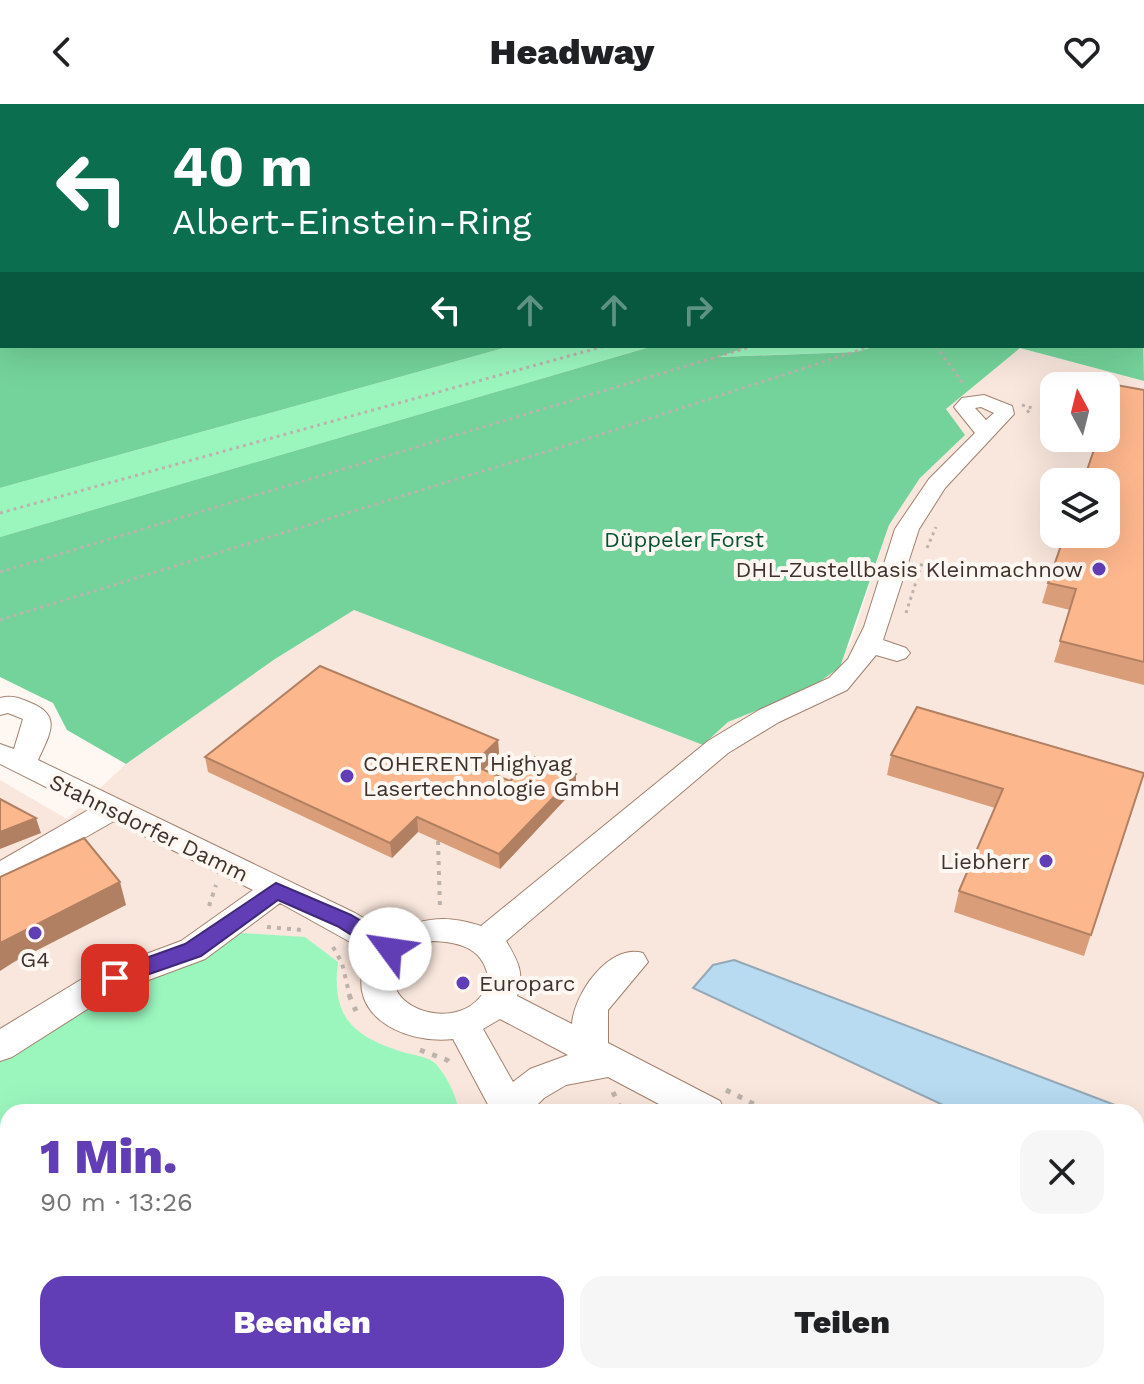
<!DOCTYPE html>
<html lang="de">
<head>
<meta charset="utf-8">
<style>
  body { margin:0; font-family:"Work Sans",sans-serif; background:#f6f6f6; color:#202124; height:100vh; display:flex; flex-direction:column; font-size:30px; white-space:nowrap }
  * { box-sizing:border-box; margin:0 }
  p { font-size:26px; color:#757577 }
  .icon { flex:none; width:44px; height:44px; fill:none; stroke:currentColor; stroke-width:2; stroke-linecap:round; stroke-linejoin:round }
  .map { position:relative; flex:1; overflow:hidden }
  .sheet { position:absolute; left:0px; top:1000px; width:1144px; height:280px; display:flex; flex-direction:column; background:#fff; border-radius:24px 24px 0 0; box-shadow:0 8px 32px #0002 }
  .sheet>* { flex:none }
  .top-card { position:absolute; left:0px; top:0px; width:1144px; height:244px; box-shadow:0 8px 32px #0002; background:#0b6e4f; color:#fff; overflow:hidden }
  .needle { width:52px; rotate:353deg }
  .buttons { position:absolute; left:1040px; top:268px; display:grid; gap:16px }
  .buttons a { display:grid; place-items:center; width:80px; height:80px; border-radius:16px; background:#fff; box-shadow:0 8px 32px #0002; font-size:40px }
  .pin { position:absolute; display:grid; place-items:center; width:68px; height:68px; color:#fff; margin:-34px; border-radius:16px; box-shadow:0 4px 12px #0006 }
  .me { position:absolute; width:88px; margin:-44px; rotate:301deg; stroke-linejoin:round; filter:drop-shadow(0 0 6px #0008) }
  .turn { display:flex; align-items:center; gap:28px; height:168px; padding:0 40px; font-size:36px }
  .turn .icon { width:104px; height:104px; stroke-width:2.5 }
  .turn b { display:block; font-size:56px; line-height:68px }
  .lanes { display:flex; align-items:center; height:76px; padding:0 40px; background:#0003; justify-content:center; gap:40px; direction:ltr }
  .lanes .off { opacity:.35 }
  .round { display:grid; place-items:center; flex:none; width:84px; height:84px; border-radius:24px; background:#f6f6f6 }
  .overview { display:flex; align-items:center; justify-content:space-between; height:136px; padding:0 40px }
  h1 { font-size:48px; font-weight:800; line-height:60px; color:#613eb6 }
  .primary-button { display:flex; gap:16px; margin-top:auto; padding:16px 40px }
  .primary-button a { flex:1; height:92px; border-radius:24px; background:#613eb6; color:#fff; font-size:32px; font-weight:800; line-height:92px; text-align:center }
  .primary-button a+a { background:#f6f6f6; color:#202124 }
  header { display:flex; justify-content:space-between; align-items:center; height:104px; padding:0 40px; background:#fff; font-size:36px; font-weight:800 }
  .map>svg:first-child { display:block }
  .built { fill:#f9e7dd; fill-rule:evenodd }
  .green { fill:#9bf6be }
  .forest { fill:#74d39a }
  .water { fill:#b8dbf2; stroke:#94a8b6; stroke-width:2 }
  .lines { fill:none; stroke-linecap:round; stroke-linejoin:round }
  .minor-casing { stroke:#a1816e; stroke-width:2 }
  .highway-casing { stroke:#a1816e; stroke-width:2 }
  .path-far3 { stroke:#bdb3ad; stroke-width:2; stroke-dasharray:2 3; stroke-linecap:butt }
  .path-far2 { stroke:#bdb3ad; stroke-width:3; stroke-dasharray:3 4; stroke-linecap:butt }
  .path-far1 { stroke:#bdb3ad; stroke-width:4; stroke-dasharray:4 6; stroke-linecap:butt }
  .path { stroke:#bdb3ad; stroke-width:5; stroke-dasharray:5 8; stroke-linecap:butt }
  .minor { fill:#fff; fill-rule:evenodd }
  .highway { fill:#fff; fill-rule:evenodd }
  .wall { fill:#da9d79 }
  .shaded-wall { fill:#b18063 }
  .building { fill:#fdb78d; stroke:#b18063; stroke-width:2 }
  .route { fill:#613eb6; stroke:#3f2876; stroke-width:2 }
  .poi-dot { fill:#613eb6; stroke:#fef7f2; stroke-width:3 }
  .labels { text-anchor:middle; dominant-baseline:central; stroke-width:8; stroke-linejoin:round; paint-order:stroke }
  .park-label { font-size:22px; fill:#04522f; stroke:#fef7f2 }
  .poi-label { font-size:22px; fill:#40322a; stroke:#fef7f2; text-anchor:end }
  .street-label { font-size:22px; fill:#40322a; stroke:#fef7f2 }
</style>
</head>
<body>
<header><svg class="icon" aria-label="back" viewBox="0 0 24 24"><path d="M15 5l-7 7 7 7"/></svg>Headway<svg class="icon" aria-label="heart" viewBox="0 0 24 24"><path d="M12 20l-8-8c-3-5 5-10 8-4 3-6 11-1 8 4z"/></svg></header>
<div class="map">
<svg width="1144" height="1280" viewBox="0 0 1144 1280">
  <rect width="100%" height="100%" fill="#fef7f2"/>
  <path class="built" d="M 1020,244 L 1144,277 L 1144,1053 L 1136,1083 L 1136,1008 L 8,1008 L 8,1272 L 1105,1272 L 1103,1280 L 0,1280 L 0,676 L 67,715 L 126,660 L 275,555 L 354,506 L 703,641 L 728,618 L 807,586 L 850,541 L 889,421 L 920,374 L 964,331 L 946,305 ZM 1054,282 L 1106,282 L 1106,334 L 1054,334 ZM 1054,378 L 1106,378 L 1106,430 L 1054,430 Z"/>
  <g class="green">
    <path d="M 511,242 L 653,242 L 0,433 L 0,384 Z"/>
    <path d="M 750,242 L 877,242 L 856,248 L 714,253 Z"/>
    <path d="M 242,829 L 305,833 L 338,858 C 331,915 354,933 406,949 C 414,951 428,953 435,959 C 447,972 456,991 459,1008 L 8,1008 L 8,1272 L 349,1272 L 341,1280 L 0,1280 L 0,956 L 102,891 L 206,851 Z"/>
  </g>
  <g class="forest">
    <path d="M 0,0 L 1040,0 L 1041,2 L 2,2 L 2,242 L 511,242 L 0,384 Z"/>
    <path d="M 1142,166 L 1144,277 L 1020,244 L 946,305 L 965,331 L 920,374 L 889,421 L 840,563 L 808,586 L 728,618 L 703,641 L 354,506 L 275,555 L 126,660 L 67,626 L 53,599 L 0,573 L 0,433 L 653,242 L 750,242 L 718,253 L 856,248 L 877,242 L 1142,242 Z"/>
  </g>
  <path class="water" d="M 734,856 L 1120,1003 L 1119,1008 L 958,1008 L 693,884 L 713,861 Z"/>
  <g class="lines">
    <g class="minor-casing">
      <g id="minor">
        <path d="M 984,291 L 1012,302 L 1014,310 L 945,384 L 919,425 L 883,536 L 906,544 L 910,549 L 906,554 L 897,557 L 876,551 L 847,586 L 779,618 L 728,649 L 506,837 C 518,857 525,870 517,892 L 572,920 C 574,890 609,839 643,849 L 648,858 L 608,906 L 608,939 L 720,997 L 725,1008 L 674,1008 L 608,973 L 566,981 L 544,994 L 530,1008 L 492,1008 L 453,935 C 401,941 338,907 370,849 L 280,799 L 205,855 L 111,890 L 12,953 L 0,957 L 0,925 L 87,872 L 181,837 L 253,786 L 114,717 L 0,782 L 0,757 L 90,705 L 0,660 L 0,640 L 14,645 L 23,615 L 8,609 L 0,611 L 0,594 C 12,591 20,594 31,599 C 63,612 49,631 38,656 L 355,809 L 389,829 C 423,814 445,810 481,822 L 708,637 L 759,606 L 829,574 L 848,555 L 864,523 L 895,425 L 929,375 L 975,329 L 954,303 L 962,294 ZM 981,303 L 994,309 L 986,316 L 975,304 ZM 432,837 C 462,838 485,845 489,878 C 461,950 331,883 432,837 ZM 500,915 L 568,951 L 530,965 L 513,978 L 483,925 Z"/>
        <path d="M 1136,1205 L 1144,1208 L 1144,1249 L 1136,1246 Z"/>
        <path d="M 353,1272 L 400,1272 L 397,1280 L 350,1280 Z"/>
      </g>
    </g>
    <g class="highway-casing">
      <g id="highway">
        <path d="M 1095,0 L 1116,0 L 1117,2 L 1096,2 Z"/>
        <rect x="1142" y="32" width="2" height="13"/>
      </g>
    </g>
    <g class="path-far3">
      <path d="M 231,0 L 240,2"/>
      <path d="M 714,0 L 724,2"/>
      <path d="M 318,2 L 326,0"/>
      <path d="M 828,2 L 836,0"/>
    </g>
    <g class="path-far2">
      <path d="M 936,242 L 965,282"/>
      <path d="M 1022,301 L 1032,304 L 1025,310"/>
      <path d="M 0,409 L 605,242"/>
      <path d="M 927,444 L 936,423"/>
      <path d="M 0,468 L 753,242"/>
      <path d="M 906,509 L 923,456"/>
      <path d="M 0,516 L 571,340 L 872,242"/>
    </g>
    <g class="path-far1">
      <path d="M 438,737 L 440,805"/>
      <path d="M 209,802 L 216,781"/>
      <path d="M 267,823 L 302,826"/>
      <path d="M 333,843 L 342,859 L 350,893"/>
    </g>
    <g class="path">
      <path d="M 349,891 L 356,907"/>
      <path d="M 420,946 L 447,956 L 454,963"/>
      <path d="M 726,986 L 770,1008"/>
      <path d="M 613,988 L 622,1008"/>
      <path d="M 0,1223 L 8,1219"/>
      <path d="M 0,1240 L 8,1244"/>
      <path d="M 46,1272 L 51,1280"/>
      <path d="M 1024,1272 L 1026,1280"/>
      <path d="M 9,1280 L 16,1272"/>
      <path d="M 415,1280 L 423,1272"/>
    </g>
    <use href="#minor" class="minor"/>
    <use href="#highway" class="highway"/>
  </g>
  <g class="wall">
    <path d="M 1144,286 L 1144,581 L 1054,558 L 1070,506 L 1042,499 L 1048,479 Z"/>
    <path d="M 498,636 L 499,650 L 483,666 L 510,677 L 576,684 L 500,765 L 418,728 L 392,754 L 208,668 L 205,653 Z"/>
    <path d="M 891,651 L 1144,669 L 1084,852 L 954,808 L 959,787 L 995,704 L 887,671 Z"/>
    <path d="M 587,1272 L 762,1272 L 757,1280 L 603,1280 Z"/>
  </g>
  <g class="shaded-wall">
    <path d="M 498,636 L 499,650 L 473,676 L 472,661 Z"/>
    <path d="M 576,670 L 576,684 L 500,765 L 499,750 Z"/>
    <path d="M 417,713 L 418,728 L 392,754 L 390,739 Z"/>
    <path d="M 36,714 L 41,729 L 0,745 L 0,728 Z"/>
    <path d="M 120,778 L 126,801 L 14,858 L 0,867 L 0,839 Z"/>
    <path d="M 752,1272 L 762,1272 L 757,1280 L 748,1280 Z"/>
  </g>
  <g class="building">
    <path d="M 1116,281 L 1144,286 L 1144,558 L 1060,537 L 1076,485 L 1048,479 L 1065,430 L 1106,430 L 1106,378 L 1083,378 L 1098,334 L 1106,334 L 1106,311 Z"/>
    <path d="M 320,562 L 498,636 L 472,661 L 510,677 L 535,653 L 576,670 L 499,750 L 417,713 L 390,739 L 205,653 Z"/>
    <path d="M 917,603 L 1144,669 L 1091,831 L 959,787 L 1003,685 L 891,651 Z"/>
    <path d="M 0,695 L 36,714 L 0,728 Z"/>
    <path d="M 84,734 L 120,778 L 0,839 L 0,773 Z"/>
    <path d="M 642,1272 L 752,1272 L 748,1280 L 658,1280 Z"/>
  </g>
  <path class="route" d="M 276,779 L 351,811 L 398,839 L 401,845 L 398,850 L 382,850 L 337,822 L 278,796 L 201,852 L 115,882 L 107,880 L 104,874 L 107,868 L 185,840 Z"/>
  <g class="poi-dot">
    <circle cx="1099" cy="465" r="8"/>
    <circle cx="347" cy="672" r="8"/>
    <circle cx="1046" cy="757" r="8"/>
    <circle cx="35" cy="829" r="8"/>
    <circle cx="463" cy="879" r="8"/>
  </g>
  <g class="labels">
    <g class="park-label">
      <text x="684" y="435">Düppeler Forst</text>
    </g>
    <g class="poi-label">
      <text x="1083" y="465">DHL-Zustellbasis Kleinmachnow</text>
      <text x="363" y="659" text-anchor="start">COHERENT Highyag<tspan x="363" dy="25">Lasertechnologie GmbH</tspan></text>
      <text x="1030" y="757">Liebherr</text>
      <text x="35" y="855" text-anchor="middle">G4</text>
      <text x="479" y="879" text-anchor="start">Europarc</text>
    </g>
    <g class="street-label">
      <text transform="translate(149 724) rotate(26)">Stahnsdorfer Damm</text>
    </g>
  </g>
</svg>
<div class="buttons">
<a><svg class="needle" viewBox="-14 -14 28 28"><path d="M0-13l5 13h-10z" fill="#e53935"/><path d="M0 13l5-13h-10z" fill="#757577"/></svg></a>
<a><svg class="icon" aria-label="layers" viewBox="0 0 24 24"><path d="M12 4l9 5-9 5-9-5zM3 14l9 5 9-5"/></svg></a>
</div>
<div class="pin" style="left:115px;top:874px;background:#d93025"><svg class="icon" aria-label="arrive" viewBox="0 0 24 24"><path d="M6 21V4h12l-3 4 3 4H6"/></svg></div>
<svg class="me" style="left:390px;top:845px" viewBox="-20 -20 40 40"><circle r="19" fill="#fff"/><path d="M0-13L10 11 0 6-10 11z" fill="#613eb6"/></svg>
<div class="top-card">
<div class="turn"><svg class="icon" aria-label="left" viewBox="0 0 24 24"><path d="M17 20v-9H6M10 6l-5 5 5 5"/></svg><div><b>40 m</b>Albert-Einstein-Ring</div></div>
<div class="lanes"><svg class="icon" aria-label="left" viewBox="0 0 24 24"><path d="M17 20v-9H6M10 6l-5 5 5 5"/></svg><svg class="icon off" aria-label="ahead" viewBox="0 0 24 24"><path d="M12 20V5M6 11l6-6 6 6"/></svg><svg class="icon off" aria-label="ahead" viewBox="0 0 24 24"><path d="M12 20V5M6 11l6-6 6 6"/></svg><svg class="icon off" aria-label="right" viewBox="0 0 24 24"><path d="M7 20v-9h11M14 6l5 5-5 5"/></svg></div>
</div>
<section class="sheet">
<div class="overview"><div><h1>1 Min.</h1><p>90 m · 13:26</p></div><a class="round"><svg class="icon" aria-label="close" viewBox="0 0 24 24"><path d="M6 6l12 12M18 6L6 18"/></svg></a></div>
<div class="primary-button"><a>Beenden</a><a>Teilen</a></div>
</section>
</div>
</body>
</html>
